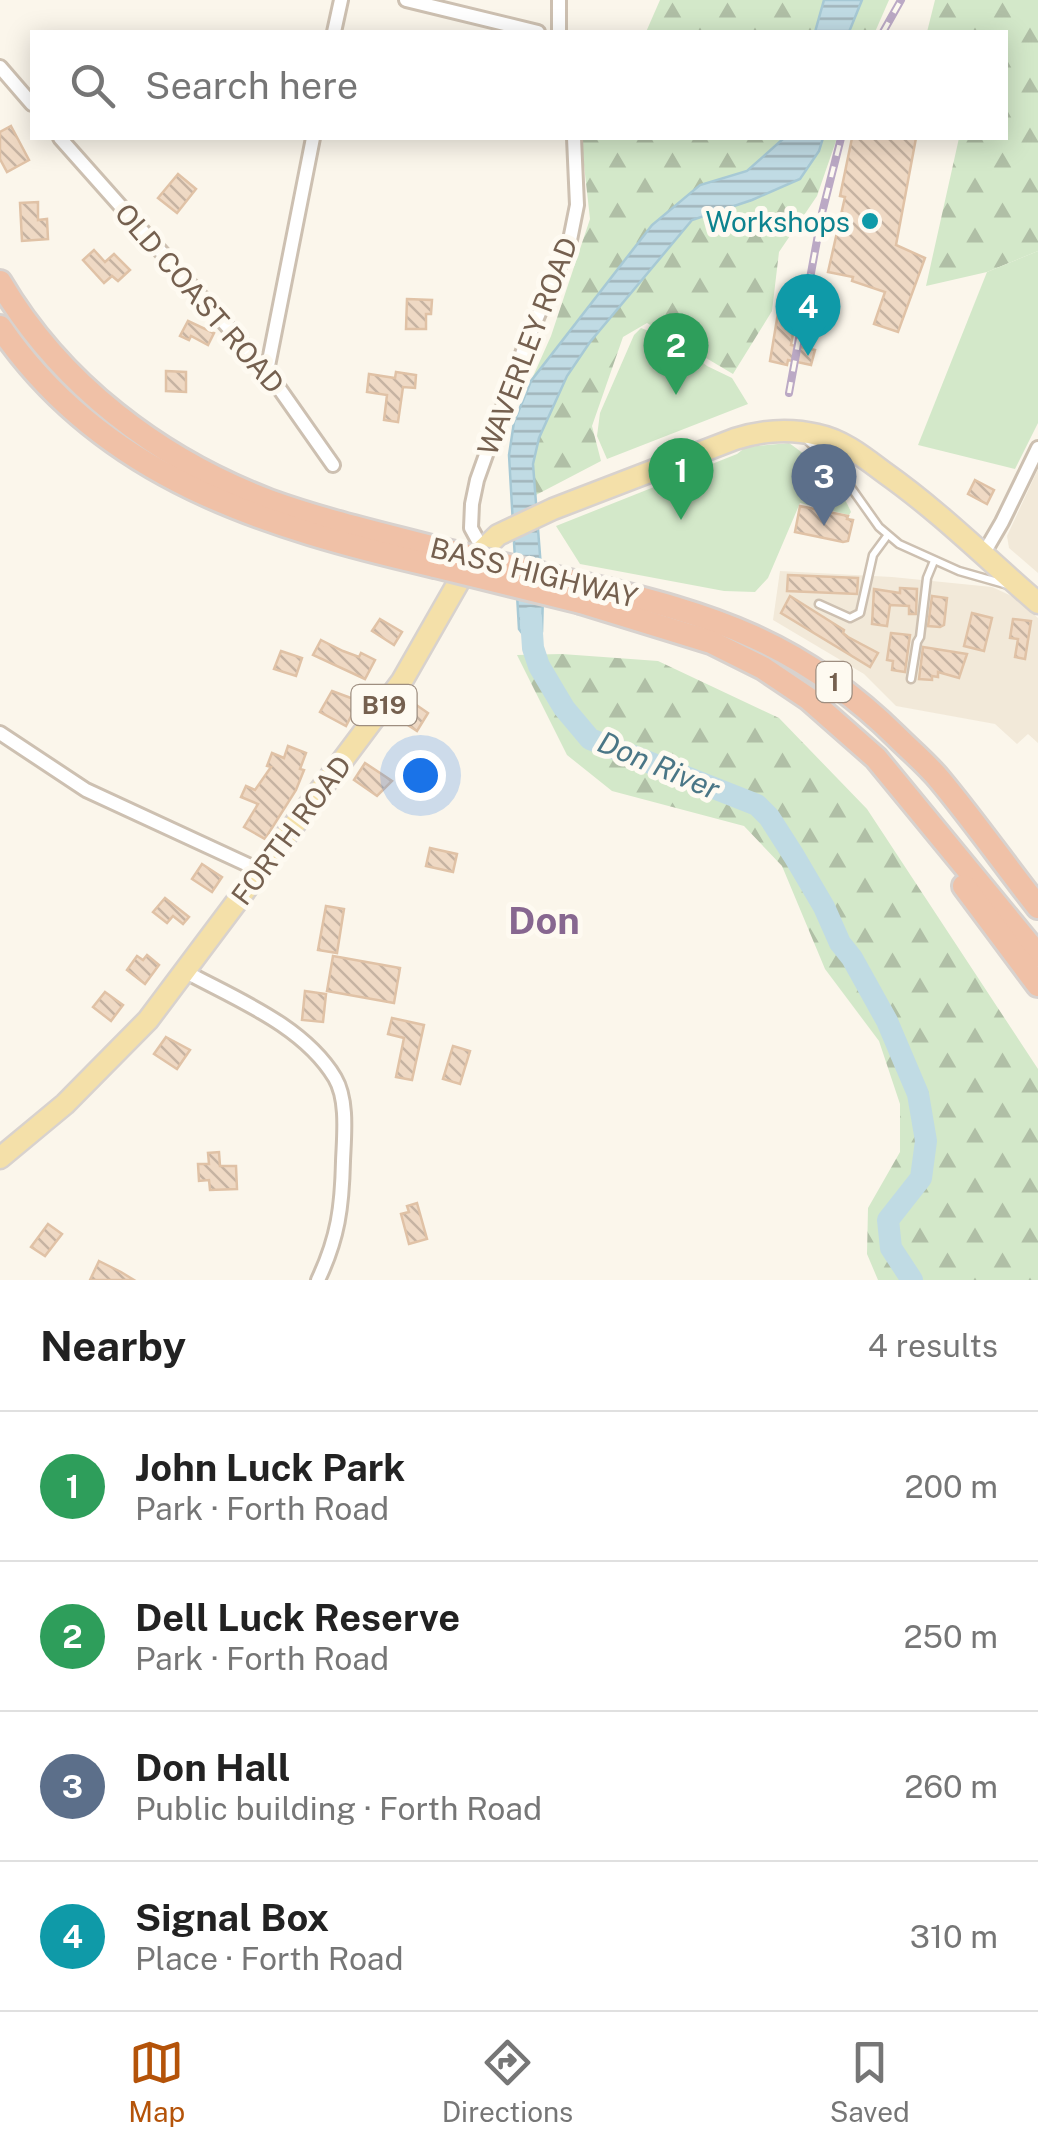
<!DOCTYPE html>
<meta charset="utf-8">
<style>
:root{--surface:#fff;--page:#f2f2f2;--text:#222;--muted:#767676;--line:#e0e0e0;--accent:#b45309}
body{margin:0;font-family:"Public Sans",sans-serif;background:var(--page);color:var(--text)}
.you{position:absolute;left:420px;top:775px;width:35px;height:35px;margin:-25px;border:8px solid #fff;border-radius:50%;background:#1a73e8;box-shadow:0 0 0 15px #1a73e833}
.badge{display:grid;place-items:center;width:65px;height:65px;border-radius:50%;background:var(--accent);color:#fff;font-size:32px;font-weight:700}
.pin{position:absolute;translate:-50% -82px;filter:drop-shadow(0 2px 5px #0008)}
.pin::after{content:'';position:absolute;top:52px;width:35px;height:30px;background:inherit;clip-path:polygon(0 0,100% 0,50% 100%)}
.list{margin:0;padding:0;list-style:none}
h2{display:flex;justify-content:space-between;align-items:center;height:130px;margin:0;padding:0 40px;font-size:42px}
h2 small{font-size:32px;font-weight:400;color:var(--muted)}
.list li{display:grid;grid-template-columns:65px 1fr auto;gap:30px;align-items:center;box-sizing:border-box;height:150px;padding:0 40px;border-top:2px solid var(--line)}
.list b{display:block;font-size:38px;white-space:nowrap}
.list p{margin:0;font-size:32px;white-space:nowrap;color:var(--muted)}
.list em{font-size:32px;font-style:normal;color:var(--muted)}
.icon{flex:none;width:55px;height:55px;fill:none;stroke:currentColor;stroke-width:2;stroke-linecap:round;stroke-linejoin:round}
.map{position:relative;flex:none;width:1038px;height:1280px;overflow:hidden}
.search{position:absolute;background:var(--surface);box-shadow:0 5px 25px #0003;left:30px;right:30px;top:30px;height:110px;display:flex;align-items:center;gap:25px;box-sizing:border-box;padding:0 35px;border-radius:0px;color:var(--muted);font-size:38px}
.sheet{height:730px;background:var(--surface)}
nav{display:flex;justify-content:space-around;align-items:center;box-sizing:border-box;height:140px;border-top:2px solid var(--line);background:var(--surface);font-size:28px;color:var(--muted)}
nav a{display:grid;justify-items:center;gap:5px}
nav .on{color:var(--accent)}
.map>svg:first-child{display:block}
</style>
<div class="map">
<svg width="1038" height="1280" viewBox="0 0 1038 1280">
<defs>
<pattern id="forest-firs" width="22" height="20" patternUnits="userSpaceOnUse" patternTransform="scale(2.5)"><rect width="22" height="20" fill="#d3e8c9"/><path d="M5 1l3.5 6h-7zM16 11l3.5 6h-7z" fill="#b0bfa6"/></pattern>
<pattern id="water-rules" width="6" height="5" patternUnits="userSpaceOnUse" patternTransform="scale(2.5)"><rect width="6" height="5" fill="#c0dbe4"/><path d="M0 2.5h6" fill="none" stroke="#a1b5bb"/></pattern>
<pattern id="building-back-hatch" width="6" height="6" patternUnits="userSpaceOnUse" patternTransform="scale(2.5)"><rect width="6" height="6" fill="#efd9c4"/><path d="M-1 5l2 2M0 0l6 6M5-1l2 2" fill="none" stroke="#c6b3a2"/></pattern>
</defs>
<rect width="100%" height="100%" fill="#fbf6eb"/>
<!-- residential -->
<g fill="#f2e9d9">
<path d="M1038,469V573L1009,548L1007,536Z"/>
<path d="M780,571L892,577L992,587L1016,598L1038,618V743L1028,734L1017,744L995,724L896,706L864,674L773,620Z"/>
</g>
<!-- forest -->
<g fill="url(#forest-firs)">
<path d="M660,0H824L815,32H646Z"/>
<path d="M862,0H889L875,32H849Z"/>
<path d="M935,0H1038V251L987,272L926,286L959,138H1006V32H927Z"/>
<path d="M581,138H784L747,171L700,185L531,381L551,336L590,219Z"/>
<path d="M823,138H837L817,196L779,252L772,311L733,374L647,323L623,337L592,426L601,461L534,496L533,464L539,438L567,376L590,342L692,220L752,200L819,151Z"/>
<path d="M562,654L658,661L779,718L867,809L1038,1069V1280H878L867,1254L868,1208L900,1152V1104L879,1041L825,969L782,866L744,826L612,791L567,755L517,655Z"/>
</g>
<!-- park -->
<g fill="#d3e8c9">
<path d="M1038,251V423L1015,469L918,445L987,272Z"/>
<path d="M641,328L677,342L707,366L732,378L748,404L607,459L597,436L600,413L634,335Z"/>
<path d="M789,443C816,462 838,481 851,512L849,515L800,503L768,578L755,592L724,591L580,564L556,526L737,454L746,447Z"/>
</g>
<!-- water -->
<g fill="url(#water-rules)" stroke="#a7c9d5" stroke-width="2.5">
<path d="M824,0H862L849,32H815Z"/>
<path d="M784,138H823L819,151L800,179L752,200L692,220L590,342L567,376L539,438L533,464L543,594L542,632L533,648L519,629L509,455L514,422L531,381L652,225L700,185L747,171Z"/>
</g>
<g fill="none" stroke-linecap="round" stroke-linejoin="round">
<!-- river -->
<path stroke="#c0dbe4" stroke-width="22" d="M531,618L533,648L539,666L564,708L590,739L757,805L769,817L794,856L824,907L840,943L852,958L887,1021L918,1094L926,1141L921,1178L888,1220L891,1248L912,1280"/>
</g>
<!-- building -->
<g fill="url(#building-back-hatch)" stroke="#e0c2a6" stroke-width="2.5">
<path d="M11,126L29,160L7,172L0,159V132Z"/>
<path d="M852,138H916L896,245L925,258L898,332L874,324L885,292L852,281L853,277L828,272L845,197L840,196Z"/>
<path d="M178,174L196,189L177,213L158,198Z"/>
<path d="M38,202V220L47,219L48,239L22,241L20,203Z"/>
<path d="M94,250L105,262L114,254L130,270L118,281L112,276L104,283L83,260Z"/>
<path d="M407,299L432,300L431,314H426V329H406Z"/>
<path d="M779,307L797,310L791,345L815,350L811,365L788,360L787,365L770,361Z"/>
<path d="M188,321L214,333L208,345L191,336L189,340L180,336Z"/>
<path d="M166,371L186,372V392L166,391Z"/>
<path d="M396,372L416,375L415,388L403,387L398,422L384,420L387,395L367,392L369,374L395,378Z"/>
<path d="M975,480L994,490L987,504L968,494Z"/>
<path d="M800,506L848,516L847,519L853,520L848,541L843,542L795,532Z"/>
<path d="M788,575L858,578L857,594L787,591Z"/>
<path d="M900,588L917,589L916,614H909V606L890,605L887,626L872,624L874,589L900,593Z"/>
<path d="M790,596L844,630L843,633L848,637L878,653L870,667L781,613Z"/>
<path d="M932,596L947,598L944,625L940,627L928,626Z"/>
<path d="M972,613L992,618L984,651L964,646Z"/>
<path d="M380,619L402,632L394,645L372,631Z"/>
<path d="M1013,619L1031,621L1025,659L1015,657L1018,639L1010,638Z"/>
<path d="M891,633L910,635L905,672L892,670L893,661L887,660Z"/>
<path d="M321,640L343,651L359,657L361,653L375,660L365,679L313,655Z"/>
<path d="M923,647L967,654L959,678L938,672V677L932,676V680L919,679Z"/>
<path d="M281,651L302,658L296,676L274,669Z"/>
<path d="M332,691L359,701L346,726L320,712Z"/>
<path d="M412,702L428,713L417,731L400,720Z"/>
<path d="M288,746L306,753L300,769L304,770L296,790L265,839L244,827L258,804L241,797L246,786L255,790L271,767L267,766L272,753L284,758Z"/>
<path d="M365,763L392,781L377,796L354,780Z"/>
<path d="M430,848L457,854L453,872L426,866Z"/>
<path d="M202,864L222,877L212,892L192,879Z"/>
<path d="M165,898L189,917L183,924L173,916L167,923L153,912Z"/>
<path d="M326,906L344,909L337,953L318,950Z"/>
<path d="M147,955L159,965L145,984L127,970L137,956L143,960Z"/>
<path d="M333,956L400,968L394,1003L327,991Z"/>
<path d="M305,991L326,994L323,1022L302,1020Z"/>
<path d="M105,992L123,1005L111,1021L93,1007Z"/>
<path d="M392,1018L424,1025L412,1080L396,1077L404,1038L388,1034Z"/>
<path d="M166,1037L190,1050L177,1069L154,1054Z"/>
<path d="M453,1046L470,1051L460,1084L443,1079Z"/>
<path d="M219,1152L220,1166H236L237,1189L210,1190L209,1180L199,1181L198,1164H209L208,1153Z"/>
<path d="M417,1203L427,1239L409,1244L401,1214L409,1212L407,1206Z"/>
<path d="M48,1224L62,1234L45,1256L31,1247Z"/>
<path d="M99,1261L121,1272L134,1280H90Z"/>
</g>
<g fill="none" stroke-linecap="round" stroke-linejoin="round">
<defs>
<g id="service">
<path d="M806,439L840,472L879,527L899,544L959,571L1008,585"/>
<path d="M819,604L850,618L860,613L873,555L887,536"/>
<path d="M911,679L917,642L920,637L927,578L934,561"/>
</g>
<g id="minor">
<path d="M406,0L538,32"/>
<path d="M334,32L341,0"/>
<path d="M559,32V0"/>
<path d="M0,67L32,104"/>
<path d="M60,138L267,371L333,465"/>
<path d="M267,371L313,138"/>
<path d="M483,550L471,528L472,504L477,480L523,351L570,240L577,205L574,138"/>
<path d="M984,553L1002,522L1038,448"/>
<path d="M0,733L86,790L261,871"/>
<path d="M186,972C236,999 304,1026 335,1078C348,1100 344,1136 343,1161C342,1207 338,1238 318,1280"/>
</g>
<path id="primary" d="M0,1158L65,1104L148,1020L402,681L470,562L498,535L553,509L735,439C763,430 789,428 818,435C843,440 865,458 885,473C940,512 987,559 1038,603"/>
<g id="motorway">
<path d="M0,282C60,384 159,459 269,501C324,521 382,534 439,549"/>
<path d="M0,327C103,478 266,527 435,566"/>
<path d="M586,585C712,614 802,643 897,737C911,751 927,764 940,780C974,821 1005,865 1038,907"/>
<path d="M581,602L711,642L763,668L809,699L876,758L1038,955"/>
<path d="M964,886L1038,985"/>
</g>
</defs>
<!-- service casing -->
<use href="#service" stroke="#cdc0b1" stroke-width="11"/>
<!-- minor casing -->
<use href="#minor" stroke="#cdc0b1" stroke-width="18"/>
<!-- primary casing -->
<use href="#primary" stroke="#d8d2ce" stroke-width="25"/>
<!-- motorway casing -->
<use href="#motorway" stroke="#d8d2ce" stroke-width="28"/>
<!-- service -->
<use href="#service" stroke="#fff" stroke-width="6"/>
<!-- minor -->
<use href="#minor" stroke="#fff" stroke-width="12"/>
<!-- primary -->
<use href="#primary" stroke="#f4e0a9" stroke-width="20"/>
<!-- motorway -->
<use href="#motorway" stroke="#f0c1a7" stroke-width="22"/>
<defs>
<g id="rail">
<path d="M883,32L901,0"/>
<path d="M789,393L822,213L841,138"/>
</g>
</defs>
<!-- rail casing -->
<use href="#rail" stroke="#bba9c5" stroke-width="8"/>
<!-- rail -->
<use href="#rail" stroke="#fefaf1" stroke-width="4" stroke-dasharray="11" stroke-linecap="butt"/>
<defs>
<g id="motorway-bridge">
<path d="M439,549L586,585"/>
<path d="M435,566L581,602"/>
</g>
</defs>
<!-- motorway-bridge casing -->
<use href="#motorway-bridge" stroke="#d8d2ce" stroke-width="28" stroke-linecap="butt"/>
<!-- motorway-bridge -->
<use href="#motorway-bridge" stroke="#f0c1a7" stroke-width="22"/>
</g>
<!-- markers -->
<circle fill="#0f9aa8" stroke="#fefaf1" stroke-width="4" cx="870" cy="221" r="10"/>
<g text-anchor="middle" dominant-baseline="central" stroke-width="10" stroke-linejoin="round" paint-order="stroke">
<!-- shield labels -->
<g fill="#fefaf1" stroke="#9e8e80" stroke-width="2.5">
<rect x="816.5" y="662" width="35" height="40" rx="8"/>
<rect x="351.5" y="685" width="65" height="40" rx="8"/>
</g>
<g font-size="25" font-weight="bold" fill="#75604f">
<text x="834" y="682">1</text>
<text x="384" y="705">B19</text>
</g>
<!-- culture labels -->
<g font-size="28" fill="#0d838f" stroke="#fefaf1" text-anchor="end">
<text x="850" y="221">Workshops</text>
</g>
<!-- street labels -->
<g font-size="28" fill="#75604f" stroke="#fefaf1">
<text transform="translate(200 298) rotate(49)">OLD COAST ROAD</text>
<text transform="translate(527 346) rotate(-69)">WAVERLEY ROAD</text>
<text transform="translate(534 572) rotate(14)">BASS HIGHWAY</text>
<text transform="translate(291 830) rotate(-53)">FORTH ROAD</text>
</g>
<!-- water labels -->
<g font-size="30" font-style="italic" fill="#4a7686" stroke="#fefaf1">
<text transform="translate(659 765) rotate(23)">Don River</text>
</g>
<!-- district labels -->
<g font-size="38" font-weight="bold" fill="#876790" stroke="#fefaf1">
<text x="544" y="920">Don</text>
</g>
</g>
</svg>
<div class="you"></div>
<div class="pin badge" style="left:681px;top:520px;background:#2e9e5b">1</div>
<div class="pin badge" style="left:676px;top:395px;background:#2e9e5b">2</div>
<div class="pin badge" style="left:824px;top:526px;background:#5c6f8a">3</div>
<div class="pin badge" style="left:808px;top:356px;background:#0f9aa8">4</div>
<div class="search"><svg class="icon" aria-label="search" viewBox="0 0 24 24"><circle cx="10" cy="10" r="6"/><path d="M15 15l6 6"/></svg>Search here</div>
</div>
<section class="sheet">
<h2>Nearby<small>4 results</small></h2>
<ul class="list">
<li><span class="badge" style="background:#2e9e5b">1</span><div><b>John Luck Park</b><p>Park · Forth Road</p></div><em>200 m</em></li>
<li><span class="badge" style="background:#2e9e5b">2</span><div><b>Dell Luck Reserve</b><p>Park · Forth Road</p></div><em>250 m</em></li>
<li><span class="badge" style="background:#5c6f8a">3</span><div><b>Don Hall</b><p>Public building · Forth Road</p></div><em>260 m</em></li>
<li><span class="badge" style="background:#0f9aa8">4</span><div><b>Signal Box</b><p>Place · Forth Road</p></div><em>310 m</em></li>
</ul>
</section>
<nav>
<a class="on"><svg class="icon" aria-label="map" viewBox="0 0 24 24"><path d="M3 6l6-2 6 2 6-2v14l-6 2-6-2-6 2zM9 4v14M15 6v14"/></svg>Map</a>
<a><svg class="icon" aria-label="directions" viewBox="0 0 24 24"><path d="M12 3l9 9-9 9-9-9zM9 14v-3h6M13 9l2 2-2 2"/></svg>Directions</a>
<a><svg class="icon" aria-label="saved" viewBox="0 0 24 24"><path d="M7 4h10v16l-5-4-5 4z"/></svg>Saved</a>
</nav>
